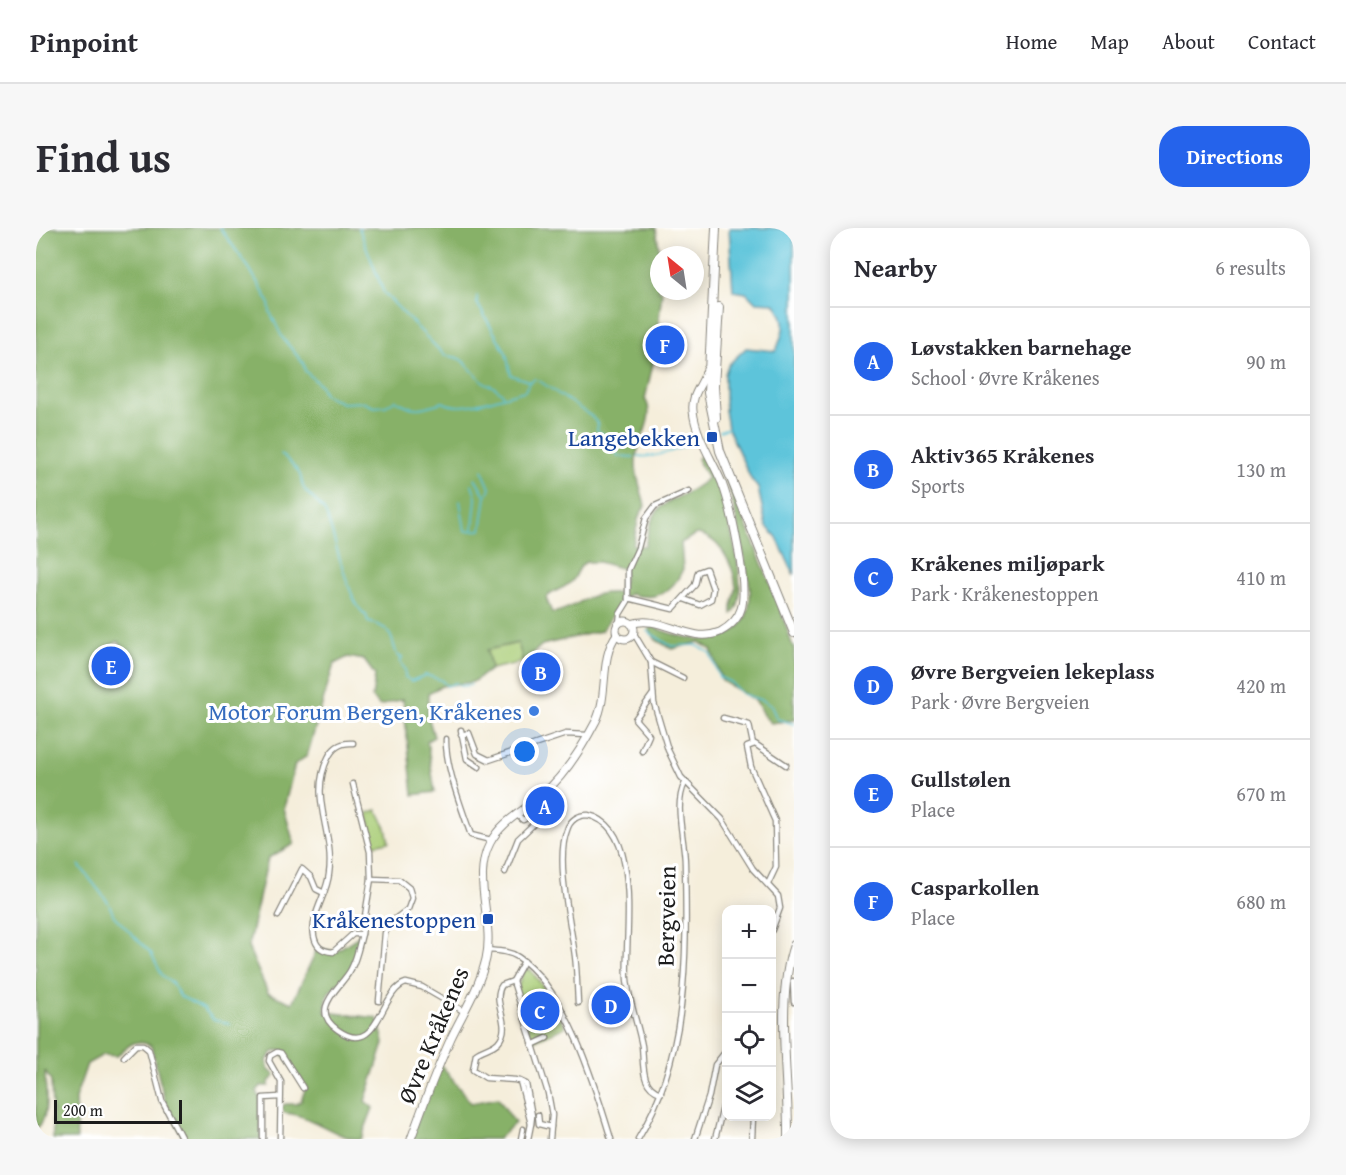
<!DOCTYPE html>
<meta charset="utf-8">
<style>
:root{--surface:#fff;--page:#f7f7f7;--text:#2b2b33;--muted:#7c7c81;--line:#e1e1e2;--accent:#2563eb}
body{margin:0;font-family:"Gentium Book Plus",serif;background:var(--page);color:var(--text)}
.controls{position:absolute;right:18px;bottom:18px;display:grid;overflow:hidden;border-radius:12px;box-shadow:0 3px 15px #0003}
.controls button{width:54px;height:54px;display:grid;place-items:center;padding:0;border:0;border-bottom:2px solid var(--line);background:var(--surface);color:var(--text);font:30px sans-serif}
.compass{position:absolute;left:614px;top:18px;width:54px;height:54px;border-radius:50%;background:var(--surface);box-shadow:0 3px 15px #0003;rotate:330deg}
.scale{position:absolute;left:18px;bottom:15px;width:128px;box-sizing:border-box;padding-left:6px;border:3px solid #1c1c1c;border-top:0;font-size:16px;line-height:21px;white-space:nowrap;color:#1c1c1c;-webkit-text-stroke:4px #fff;paint-order:stroke}
.you{position:absolute;left:489px;top:524px;width:21px;height:21px;margin:-15px;border:4px solid #fff;border-radius:50%;background:#1a73e8;box-shadow:0 0 0 9px #1a73e833}
.badge{display:grid;place-items:center;width:39px;height:39px;border-radius:50%;background:var(--accent);color:#fff;font-size:20px;font-weight:700}
.pin{position:absolute;translate:-50% -50%;border:3px solid #fff;box-shadow:0 2px 6px #0006}
.list{margin:0;padding:0;list-style:none}
h2{display:flex;justify-content:space-between;align-items:center;height:78px;margin:0;padding:0 24px;font-size:26px}
h2 small{font-size:20px;font-weight:400;color:var(--muted)}
.list li{display:grid;grid-template-columns:39px 1fr auto;gap:18px;align-items:center;box-sizing:border-box;height:108px;padding:0 24px;border-top:2px solid var(--line)}
.list b{display:block;font-size:22px;white-space:nowrap}
.list p{margin:0;font-size:20px;white-space:nowrap;color:var(--muted)}
.list em{font-size:20px;font-style:normal;color:var(--muted)}
.icon{flex:none;width:33px;height:33px;fill:none;stroke:currentColor;stroke-width:2;stroke-linecap:round;stroke-linejoin:round}
.map{position:relative;flex:none;width:758px;height:911px;overflow:hidden;border-radius:24px}
header{display:flex;align-items:center;gap:36px;box-sizing:border-box;height:84px;padding:0 30px;background:var(--surface);border-bottom:2px solid var(--line)}
header strong{font-size:28px}
nav{display:flex;gap:33px;margin-inline-start:auto;font-size:21px}
.intro{display:flex;align-items:center;justify-content:space-between;box-sizing:border-box;height:144px;padding:0 36px}
h1{margin:0;font-size:42px}
.button{padding:15px 27px;border-radius:24px;background:var(--accent);color:#fff;font-size:21px;font-weight:700}
main{display:flex;gap:36px;padding:0 36px}
aside{flex:1;background:var(--surface);border-radius:24px;box-shadow:0 3px 15px #0003}
.map>svg:first-child{display:block}
</style>
<header>
<strong>Pinpoint</strong>
<nav><a>Home</a><a>Map</a><a>About</a><a>Contact</a></nav>
</header>
<div class="intro"><h1>Find us</h1><a class="button">Directions</a></div>
<main>
<div class="map">
<svg width="758" height="911" viewBox="0 0 758 911">
<rect width="100%" height="100%" fill="#fff"/>
<filter id="ink" filterUnits="userSpaceOnUse"><feTurbulence type="fractalNoise" baseFrequency=".0167" numOctaves="2"/><feDisplacementMap in="SourceGraphic" scale="12" xChannelSelector="R" yChannelSelector="G"/><feConvolveMatrix kernelMatrix="1 2 1 2 8 2 1 2 1" color-interpolation-filters="sRGB"/></filter>
<filter id="wash" filterUnits="userSpaceOnUse"><feTurbulence type="fractalNoise" baseFrequency=".008" numOctaves="4" result="noise"/><feDisplacementMap in="SourceGraphic" scale="24" xChannelSelector="R" yChannelSelector="G"/><feGaussianBlur stdDeviation="1.35" result="paint"/><feColorMatrix in="noise" values="0 0 0 0 0 0 0 0 0 0 0 0 0 0 0 0 0 1.4 0 .05"/><feComposite in="paint" operator="in"/></filter>
<g filter="url(#wash)">
<rect width="100%" height="100%" fill="#f5eedb"/>
<!-- green -->
<g fill="#aace78" stroke="#63754a" stroke-width="1.5">
<path d="M483,415L487,434L455,441L451,422Z"/>
<path d="M341,582L350,600L353,614L338,617L332,585Z"/>
<path d="M494,741L513,767L529,799L497,813L480,765L487,743Z"/>
</g>
<!-- forest -->
<g fill="#87b168" stroke="#526642" stroke-width="1.5" fill-rule="evenodd">
<path d="M0,0H620L624,27L623,63H626L619,127L609,171C620,187 604,210 601,226C597,244 606,262 609,278L603,288L597,317L609,318C618,263 637,281 672,250L661,231L666,227L671,229C682,254 720,368 696,386C694,376 700,369 700,359C698,337 683,308 660,306L645,315L647,341C636,366 619,373 594,366L590,368L565,403L506,417L487,434L482,415L451,422L455,441L437,454L406,458L392,465V488L398,509L391,513L399,564L377,567L367,471L344,478L336,470L339,447L328,432L312,429L298,436L271,528L259,536L248,580L258,616L232,630L212,719L232,765L256,775L281,721L300,723L326,706L314,744L292,765L289,784L341,790C343,799 347,806 348,816L329,873L337,880L325,911C299,911 275,886 248,885L246,879L249,876H260L265,873L270,859L244,822L237,824L231,832L232,841L239,847L233,854V858H225L221,863L224,871L225,911H148L129,874L115,818C99,809 92,818 81,828L67,827L51,836L39,871L41,911H17L15,854L9,843C9,859 15,891 0,901ZM550,334H563L588,341V354L584,355L583,365C551,362 545,379 516,385L510,370C517,362 528,361 535,354C542,348 541,339 550,334ZM82,413L86,417L78,426L83,439H97L100,445L95,450L75,451L67,436L70,421Z"/>
<path d="M684,233L743,377L758,422V492L735,495L727,487L720,473L686,453L675,421L663,414L636,421L620,412L613,401L615,398C657,417 718,424 714,359L695,265Z"/>
<path d="M404,836L435,875L462,870L479,895L462,911H374Z"/>
</g>
<!-- water -->
<path fill="#5dc4da" stroke="#3c707b" stroke-width="1.5" d="M693,0H758V347L740,308L730,298L722,260L715,251L692,200L689,182V146L692,137L710,120L740,123C748,103 752,93 738,75L719,74L710,65L697,63Z"/>
<g fill="none" stroke-linecap="round" stroke-linejoin="round">
<!-- stream -->
<g stroke="#5dc4da" stroke-width="1.5">
<path d="M184,0L213,40L233,74L234,84L246,109L267,135L269,143L284,157L288,166L306,175L326,174L338,179L350,178L359,172C381,184 382,181 407,174C426,186 467,167 489,163L493,154L499,151"/>
<path d="M323,0L348,65L409,128C429,128 430,138 444,151C451,158 460,157 467,167"/>
<path d="M441,68V75L470,125L475,147L492,153"/>
<path d="M502,152L555,188L562,196L561,202L571,209L573,217L577,219L582,228L598,229"/>
<path d="M684,203L692,200"/>
<path d="M667,210L676,206"/>
<path d="M245,226C251,231 260,239 263,245C267,251 264,256 269,262C275,270 286,277 290,286C299,308 313,378 330,387L332,394C357,400 354,407 361,427L366,430L364,433L369,442V449L375,453L390,447L405,452L411,458L420,455L424,458L435,457"/>
<path d="M602,228C620,231 645,220 663,212"/>
<path d="M439,250L449,267"/>
<path d="M436,256L440,270L437,301"/>
<path d="M424,273L429,303L445,302L450,268L454,260L446,242"/>
<path d="M611,403L635,418L660,417L674,425L683,449L694,454L706,466L728,473L735,478L741,491L758,496"/>
<path d="M43,637L72,674L78,688L115,725L126,747L136,755L144,768L168,781L177,791L194,796"/>
</g>
</g>
</g>
<g filter="url(#ink)">
<g fill="none" stroke-linecap="round" stroke-linejoin="round">
<defs>
<g id="minor">
<path d="M592,370L637,381L659,357L662,344L670,341L677,361L675,371L664,377L648,371"/>
<path d="M583,396L584,386L592,373V342L602,320L610,290L619,278L653,263"/>
<path d="M597,404L615,434L618,475L632,522L645,549L686,591L717,641L742,668L744,680L736,702"/>
<path d="M615,434L647,450"/>
<path d="M687,490L713,497L717,516"/>
<path d="M425,502L431,531L443,539"/>
<path d="M425,507L433,505L441,526L453,532L530,506L551,507"/>
<path d="M410,511C409,537 426,582 435,607L455,612"/>
<path d="M317,515C305,514 297,519 292,530C272,570 299,605 293,646C291,667 274,687 278,708C280,719 286,723 297,724L317,706H326C323,717 321,730 315,741C306,759 271,781 302,802C343,831 344,762 370,755L386,759L429,784"/>
<path d="M606,523L613,507L599,491L617,466"/>
<path d="M317,556L334,624L335,651L326,706"/>
<path d="M469,644L482,611L503,591L499,585L487,592L480,586"/>
<path d="M335,651L363,652L373,660L376,670L372,681L355,694L349,705L343,773"/>
<path d="M732,656L740,639L739,593L715,539L711,519L719,516L750,537"/>
<path d="M242,688L266,641L275,649L280,661L288,665"/>
<path d="M451,722C462,723 473,723 482,729C530,760 559,858 575,911"/>
<path d="M488,733L477,753L512,865L516,887L514,911"/>
<path d="M477,753L466,757C454,774 478,797 462,814C456,820 447,821 440,826L437,842L450,850L479,852C484,853 486,854 490,856L496,888L495,896L484,853"/>
<path d="M757,753L758,774"/>
<path d="M542,775C541,759 541,743 539,728C535,696 519,632 531,602C534,592 542,587 552,587C608,599 588,711 591,751C593,774 602,796 606,818C608,836 604,859 625,865"/>
<path d="M496,817L511,810"/>
<path d="M88,829L100,817H107L113,822L126,873L146,911"/>
<path d="M502,887L503,896L515,899"/>
<path d="M227,911V870L244,869"/>
<path d="M244,911L245,854L233,833L234,828L241,824L245,825L267,860"/>
<path d="M485,911L487,901"/>
<path d="M492,911L495,896"/>
<path d="M602,911C652,829 651,729 649,636C649,611 637,578 649,555"/>
<path d="M659,911L673,868L679,837L690,823"/>
<path d="M679,911L690,867"/>
<path d="M716,911L717,888"/>
</g>
<g id="secondary">
<circle cx="589" cy="402" r="9"/>
<path d="M595,396C624,385 653,417 684,404C693,399 702,391 705,381C713,358 695,279 686,255C676,231 660,209 657,183C655,165 667,157 671,141"/>
<path d="M375,911C387,877 400,843 415,810C428,783 443,760 450,731C459,693 435,651 454,615C466,592 489,583 507,566C528,548 547,518 560,493C573,466 563,430 581,406"/>
</g>
<g id="primary">
<path d="M680,0L672,165L684,223L758,405"/>
<path d="M680,190L678,158L683,79"/>
<path d="M752,911C753,852 739,773 758,717"/>
</g>
</defs>
<!-- minor casing -->
<use href="#minor" stroke="#88857c" stroke-width="7"/>
<!-- secondary casing -->
<use href="#secondary" stroke="#88857c" stroke-width="9"/>
<!-- primary casing -->
<use href="#primary" stroke="#88857c" stroke-width="10"/>
<!-- minor -->
<use href="#minor" stroke="#fff" stroke-width="4.5"/>
<!-- secondary -->
<use href="#secondary" stroke="#fff" stroke-width="7"/>
<!-- primary -->
<use href="#primary" stroke="#fff" stroke-width="8"/>
</g>
</g>
<!-- markers -->
<g fill="#1a4fb4" stroke="#fff" stroke-width="2">
<rect x="670" y="203" width="12" height="12" rx="3"/>
<rect x="446" y="685" width="12" height="12" rx="3"/>
</g>
<circle fill="#3f7fe0" stroke="#fff" stroke-width="2" cx="498" cy="483" r="6"/>
<g text-anchor="middle" dominant-baseline="central" stroke-width="6" stroke-linejoin="round" paint-order="stroke">
<!-- transit labels -->
<g font-size="24" fill="#164399" stroke="#fff" text-anchor="end">
<text x="664" y="209">Langebekken</text>
<text x="440" y="691">Kråkenestoppen</text>
</g>
<!-- shop labels -->
<g font-size="24" fill="#366cbe" stroke="#fff" text-anchor="end">
<text x="486" y="483">Motor Forum Bergen, Kråkenes</text>
</g>
<!-- street labels -->
<g font-size="24" fill="#1c1c1c" stroke="#fff">
<text transform="translate(630 688) rotate(-89)">Bergveien</text>
<text transform="translate(397 807) rotate(-67)">Øvre Kråkenes</text>
</g>
</g>
</svg>
<div class="controls">
<button>+</button>
<button>−</button>
<button><svg class="icon" aria-label="locate" viewBox="0 0 24 24"><circle cx="12" cy="12" r="6"/><path d="M12 2v4M12 18v4M2 12h4M18 12h4"/></svg></button>
<button><svg class="icon" aria-label="layers" viewBox="0 0 24 24"><path d="M12 4l9 5-9 5-9-5zM3 14l9 5 9-5"/></svg></button>
</div>
<svg class="compass" viewBox="-18 -18 36 36"><path d="M0-13l5 13h-10z" fill="#e53935"/><path d="M0 13l5-13h-10z" fill="#7c7c81"/></svg>
<div class="scale">200 m</div>
<div class="you"></div>
<div class="pin badge" style="left:509px;top:578px">A</div>
<div class="pin badge" style="left:505px;top:444px">B</div>
<div class="pin badge" style="left:504px;top:783px">C</div>
<div class="pin badge" style="left:575px;top:777px">D</div>
<div class="pin badge" style="left:75px;top:438px">E</div>
<div class="pin badge" style="left:629px;top:117px">F</div>
</div>
<aside>
<h2>Nearby<small>6 results</small></h2>
<ul class="list">
<li><span class="badge">A</span><div><b>Løvstakken barnehage</b><p>School · Øvre Kråkenes</p></div><em>90 m</em></li>
<li><span class="badge">B</span><div><b>Aktiv365 Kråkenes</b><p>Sports</p></div><em>130 m</em></li>
<li><span class="badge">C</span><div><b>Kråkenes miljøpark</b><p>Park · Kråkenestoppen</p></div><em>410 m</em></li>
<li><span class="badge">D</span><div><b>Øvre Bergveien lekeplass</b><p>Park · Øvre Bergveien</p></div><em>420 m</em></li>
<li><span class="badge">E</span><div><b>Gullstølen</b><p>Place</p></div><em>670 m</em></li>
<li><span class="badge">F</span><div><b>Casparkollen</b><p>Place</p></div><em>680 m</em></li>
</ul>
</aside>
</main>
